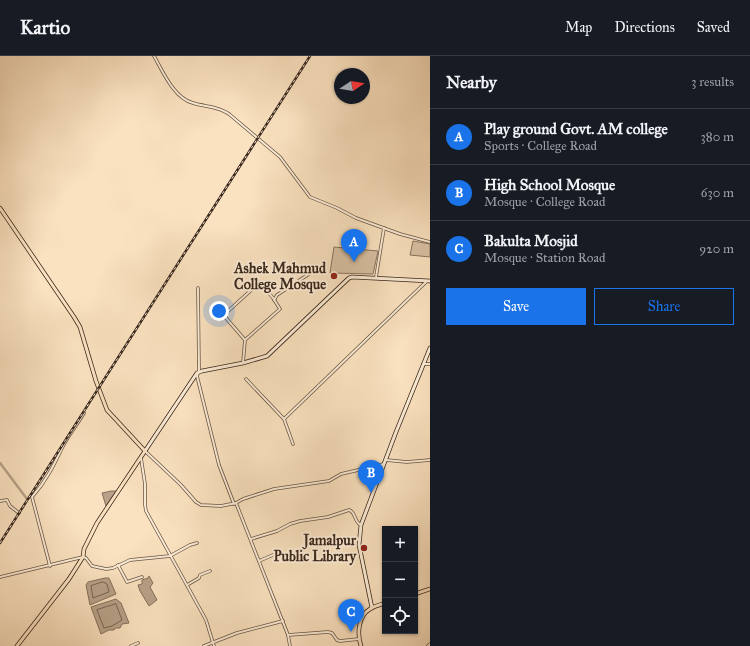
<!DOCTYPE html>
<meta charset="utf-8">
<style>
:root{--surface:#171b24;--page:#20242c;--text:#f1f3f6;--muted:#9ea1a6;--line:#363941;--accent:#1a73e8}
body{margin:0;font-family:"IM FELL Great Primer",serif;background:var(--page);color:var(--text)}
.controls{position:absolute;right:12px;bottom:12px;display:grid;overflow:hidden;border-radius:0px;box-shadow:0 1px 3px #0004}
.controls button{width:36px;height:36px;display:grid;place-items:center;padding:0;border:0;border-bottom:1px solid var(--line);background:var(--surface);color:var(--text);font:20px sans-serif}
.compass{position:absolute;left:334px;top:12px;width:36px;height:36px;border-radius:50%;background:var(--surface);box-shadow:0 1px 3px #0004;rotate:78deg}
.you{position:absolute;left:219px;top:255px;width:14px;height:14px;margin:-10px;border:3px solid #fff;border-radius:50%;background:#1a73e8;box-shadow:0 0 0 6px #1a73e833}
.badge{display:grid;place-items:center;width:26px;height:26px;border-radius:50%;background:var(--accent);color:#fff;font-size:13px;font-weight:700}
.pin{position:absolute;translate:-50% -33px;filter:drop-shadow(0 1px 2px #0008)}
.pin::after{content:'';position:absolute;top:21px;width:14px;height:12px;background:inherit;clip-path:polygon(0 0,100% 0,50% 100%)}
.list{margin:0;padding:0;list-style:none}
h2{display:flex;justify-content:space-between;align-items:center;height:52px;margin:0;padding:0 16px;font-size:17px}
h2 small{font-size:13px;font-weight:400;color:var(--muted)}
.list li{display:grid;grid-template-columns:26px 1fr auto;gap:12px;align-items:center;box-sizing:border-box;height:56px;padding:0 16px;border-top:1px solid var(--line)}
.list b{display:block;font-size:15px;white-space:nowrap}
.list p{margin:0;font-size:13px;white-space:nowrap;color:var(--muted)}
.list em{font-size:13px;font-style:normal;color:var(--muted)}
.actions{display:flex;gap:8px;padding:12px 16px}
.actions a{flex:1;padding:9px 0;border:1px solid var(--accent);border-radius:0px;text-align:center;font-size:14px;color:var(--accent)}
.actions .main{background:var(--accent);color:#fff}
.icon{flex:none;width:22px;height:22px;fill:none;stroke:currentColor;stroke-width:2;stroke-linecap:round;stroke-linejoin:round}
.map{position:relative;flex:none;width:430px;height:590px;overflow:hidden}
header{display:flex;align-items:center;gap:24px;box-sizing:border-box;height:56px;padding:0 20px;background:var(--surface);border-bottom:1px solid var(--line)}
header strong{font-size:19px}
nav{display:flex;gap:22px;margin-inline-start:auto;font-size:14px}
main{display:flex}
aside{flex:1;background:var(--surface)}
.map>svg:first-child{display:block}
</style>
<header>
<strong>Kartio</strong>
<nav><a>Map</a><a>Directions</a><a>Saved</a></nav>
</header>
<main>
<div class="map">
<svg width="430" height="590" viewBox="0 0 430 590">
<rect width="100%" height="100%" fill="#fae1bf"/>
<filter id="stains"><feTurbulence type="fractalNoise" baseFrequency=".005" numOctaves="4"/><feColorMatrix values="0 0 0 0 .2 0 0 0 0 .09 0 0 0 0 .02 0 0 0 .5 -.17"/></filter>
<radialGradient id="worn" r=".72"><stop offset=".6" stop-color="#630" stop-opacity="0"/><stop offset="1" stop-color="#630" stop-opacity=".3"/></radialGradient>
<!-- green -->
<g fill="#d9c1a3" stroke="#887460">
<path d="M413,185L430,188V201L410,199Z"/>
<path d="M334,191L378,195L373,218L330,217Z"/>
</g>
<!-- water -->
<g fill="#b8a188" stroke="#85705d">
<path d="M111,435H116L106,450L102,437Z"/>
<path d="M149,520L153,527L150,531L157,544L149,550L140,535L138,529L142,528V524L148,522Z"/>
<path d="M105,522H109L116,538L90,549L86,529L88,526Z"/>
<path d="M116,543L121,547L129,567L122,568L120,572H116L114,574H109L101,578L91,551Z"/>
</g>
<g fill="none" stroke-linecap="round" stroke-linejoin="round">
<!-- shore -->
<g stroke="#786452" stroke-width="1">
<path d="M103,526L107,528L109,536L93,542L91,530Z"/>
<path d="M116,548L122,564L112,570L104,572L97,554Z"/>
</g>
<!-- canal -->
<path stroke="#b8a188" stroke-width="2.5" d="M0,407L27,443"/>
<defs>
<g id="street">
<path d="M154,0C163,16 174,42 193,47C206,51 218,50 229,58L280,101L310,141L337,152L356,162L400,178L430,186"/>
<path d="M376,221L384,172"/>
<path d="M198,232L199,314L197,320L219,409L234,448"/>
<path d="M274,244L277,239L312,216"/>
<path d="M243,307L245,284L280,253L273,242L260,226L225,258L226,262L245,284"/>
<path d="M423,308H430"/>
<path d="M246,323L284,363L293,388"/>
<path d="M284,363L427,225"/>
<path d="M145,395L181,429L196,446L201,449L221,450L236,447L288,579L328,576L332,577L337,584L340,585L359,583"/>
<path d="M141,402L145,428V449L146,455L206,564L214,590"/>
<path d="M386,404L407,406L430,404"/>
<path d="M0,445L7,444L10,450L19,457"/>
<path d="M236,447L243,443L274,433L329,425L341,418L384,408"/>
<path d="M251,483L277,475L290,468L300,465L328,461L349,454C356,456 354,466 361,469"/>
<path d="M259,505L273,499"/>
<path d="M118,509L127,526L142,521"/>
<path d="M50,510L32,441C46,425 53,411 62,392C68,380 77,369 84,357"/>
<path d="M0,521L83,501L86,502L92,510L106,513L113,512L130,504L170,500L190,489L197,487"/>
<path d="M187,529L199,522L200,519L210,515"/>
<path d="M288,579L290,590"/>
<path d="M131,590L138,587"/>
<path d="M204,590L237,577L283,565"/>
<path d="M428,590L430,588"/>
</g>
<g id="secondary">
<path d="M145,395L197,317L202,315L243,307L267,300L349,222L352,221L430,225"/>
<path d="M372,552L359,489L361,469L396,376L430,292"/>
</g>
<g id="primary">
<path d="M0,152L74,261L80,271L96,325L107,354L145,395L97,467L84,493L83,501L69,523L17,590"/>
<path d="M415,538L430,533"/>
<path d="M361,590C357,578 358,560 370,553C374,550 380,549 385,547"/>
</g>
</defs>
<!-- street casing -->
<use href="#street" stroke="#685545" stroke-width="3.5"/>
<!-- secondary casing -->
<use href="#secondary" stroke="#38261c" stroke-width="4.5"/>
<!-- primary casing -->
<use href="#primary" stroke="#38261c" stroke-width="4.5"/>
<!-- street -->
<use href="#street" stroke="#fcecd5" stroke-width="2"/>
<!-- secondary -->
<use href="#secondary" stroke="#fcecd5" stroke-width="3"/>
<!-- primary -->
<use href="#primary" stroke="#fae1bf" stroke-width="3"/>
<defs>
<path id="rail" d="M0,487L310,0"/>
</defs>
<!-- rail casing -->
<use href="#rail" stroke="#38261c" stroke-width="2.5"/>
<!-- rail -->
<use href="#rail" stroke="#fcecd5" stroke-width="1" stroke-dasharray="3" stroke-linecap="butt"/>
</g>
<!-- markers -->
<g fill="#8f2418" stroke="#fcecd5" stroke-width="1.5">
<circle cx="334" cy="220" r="4"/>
<circle cx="364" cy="492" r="4"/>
</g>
<g text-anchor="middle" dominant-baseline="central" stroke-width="4" stroke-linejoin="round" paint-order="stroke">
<!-- poi labels -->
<g font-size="14" font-weight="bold" fill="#38261c" stroke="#fcecd5" text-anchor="end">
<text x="326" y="212">Ashek Mahmud<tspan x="326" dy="16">College Mosque</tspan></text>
<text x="356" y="484">Jamalpur<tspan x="356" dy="16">Public Library</tspan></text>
</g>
</g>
<rect width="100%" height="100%" filter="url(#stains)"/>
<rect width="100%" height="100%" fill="url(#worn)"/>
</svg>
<div class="controls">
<button>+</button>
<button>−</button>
<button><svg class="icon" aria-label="locate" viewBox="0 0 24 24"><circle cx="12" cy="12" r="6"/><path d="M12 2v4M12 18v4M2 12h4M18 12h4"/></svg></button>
</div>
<svg class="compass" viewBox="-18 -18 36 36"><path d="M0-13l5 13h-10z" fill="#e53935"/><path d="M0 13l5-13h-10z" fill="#9ea1a6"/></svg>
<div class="you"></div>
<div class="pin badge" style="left:354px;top:206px">A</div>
<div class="pin badge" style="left:371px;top:437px">B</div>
<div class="pin badge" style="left:351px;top:576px">C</div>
</div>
<aside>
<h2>Nearby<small>3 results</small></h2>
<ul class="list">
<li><span class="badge">A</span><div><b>Play ground Govt. AM college</b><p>Sports · College Road</p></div><em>380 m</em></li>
<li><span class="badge">B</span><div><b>High School Mosque</b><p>Mosque · College Road</p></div><em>630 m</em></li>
<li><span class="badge">C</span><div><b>Bakulta Mosjid</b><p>Mosque · Station Road</p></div><em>920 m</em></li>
</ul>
<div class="actions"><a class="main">Save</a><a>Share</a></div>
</aside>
</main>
